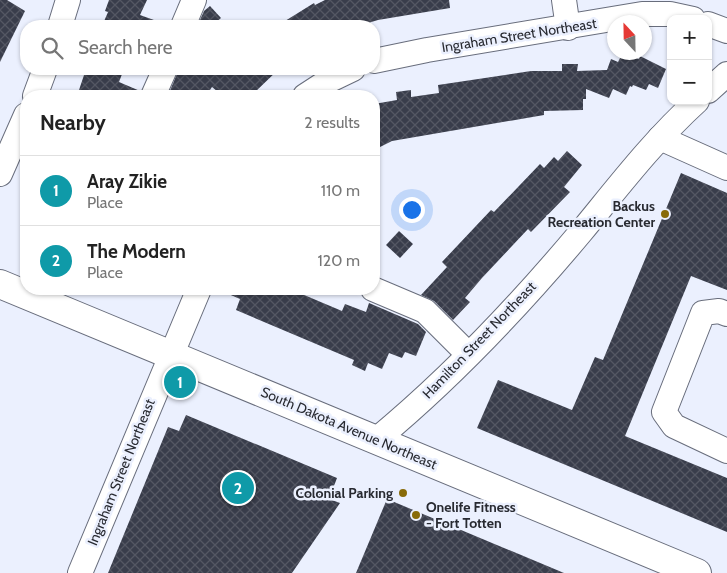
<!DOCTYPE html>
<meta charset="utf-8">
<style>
:root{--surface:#fff;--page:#f2f2f2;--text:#222;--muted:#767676;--line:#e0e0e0;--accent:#886b09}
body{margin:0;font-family:Cabin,sans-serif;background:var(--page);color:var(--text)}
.controls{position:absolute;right:15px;top:15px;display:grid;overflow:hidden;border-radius:10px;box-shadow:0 1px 4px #0004}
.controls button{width:45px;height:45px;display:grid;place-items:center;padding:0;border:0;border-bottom:1px solid var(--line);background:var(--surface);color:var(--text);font:25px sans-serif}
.compass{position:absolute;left:607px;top:15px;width:45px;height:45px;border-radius:50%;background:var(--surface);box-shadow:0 1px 4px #0004;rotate:338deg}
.you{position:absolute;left:411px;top:209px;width:18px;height:18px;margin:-12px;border:4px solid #fff;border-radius:50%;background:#1a73e8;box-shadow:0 0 0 8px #1a73e833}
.badge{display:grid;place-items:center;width:32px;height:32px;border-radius:50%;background:var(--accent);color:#fff;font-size:16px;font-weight:700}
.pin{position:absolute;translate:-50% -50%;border:2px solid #fff;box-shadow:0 1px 5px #0006}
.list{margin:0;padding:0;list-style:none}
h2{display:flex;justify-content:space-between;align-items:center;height:65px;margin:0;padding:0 20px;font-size:21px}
h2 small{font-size:16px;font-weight:400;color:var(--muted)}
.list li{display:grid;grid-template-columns:32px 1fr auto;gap:15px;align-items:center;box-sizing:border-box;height:70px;padding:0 20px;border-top:1px solid var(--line)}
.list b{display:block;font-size:19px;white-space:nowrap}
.list p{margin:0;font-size:16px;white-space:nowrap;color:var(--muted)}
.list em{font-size:16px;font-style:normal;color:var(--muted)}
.icon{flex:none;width:28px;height:28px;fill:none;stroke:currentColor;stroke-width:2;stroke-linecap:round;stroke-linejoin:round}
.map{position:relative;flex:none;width:727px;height:573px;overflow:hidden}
.search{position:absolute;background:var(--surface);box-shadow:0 1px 4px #0004;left:20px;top:20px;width:360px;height:55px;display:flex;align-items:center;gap:12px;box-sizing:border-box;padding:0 18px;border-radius:20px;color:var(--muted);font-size:19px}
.panel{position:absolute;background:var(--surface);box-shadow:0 1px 4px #0004;left:20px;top:90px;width:360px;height:205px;border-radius:20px}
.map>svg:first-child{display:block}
</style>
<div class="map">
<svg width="727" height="573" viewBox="0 0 727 573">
<defs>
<pattern id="building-cross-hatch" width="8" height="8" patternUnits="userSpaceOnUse" patternTransform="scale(1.25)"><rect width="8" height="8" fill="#393d4b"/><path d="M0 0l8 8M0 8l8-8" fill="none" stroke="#545763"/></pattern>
</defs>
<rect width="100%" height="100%" fill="#ebf0fe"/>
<!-- building -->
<g fill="url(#building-cross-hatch)">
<path d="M0,0H7L25,11L0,62Z"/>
<path d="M109,0H147L140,15L165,24V26H102L108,12L105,11Z"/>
<path d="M325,0H449L450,8L378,20L358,26H277L314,3L315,5Z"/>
<path d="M210,6L221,18L212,26H206L200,20L204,11Z"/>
<path d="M628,55L639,59L640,56L666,69L658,88L649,84L646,90L633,85L632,87L630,86L626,95L613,89L609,98L586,89V99H583V110L544,111V115L392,141L374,150V104L397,100L396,92L411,90V97L439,93L438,85L531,71H562V64H578L577,71L607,70L611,59L618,62L621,56L627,58Z"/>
<path d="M86,69H124L119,82L140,91L139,96H77Z"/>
<path d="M179,69H279L251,96H223L212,87L206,96H175L169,93Z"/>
<path d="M567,151L582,165L564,187L570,192L531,232L528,229L482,278L465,298L470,302L453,320L434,301L421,295L447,267L442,262L491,210L494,212L540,164L544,168L554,157L558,161Z"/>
<path d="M681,173L727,193V290L691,276L625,436L727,478V532L477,428L498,380L572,410L595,357L603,360Z"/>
<path d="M399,231L413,244L400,258L386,245Z"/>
<path d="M217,289H290L342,311L345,304L366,312L369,303L418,324L426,332L416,356L405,352L402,358L389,353L382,369L368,363L365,371L352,365L354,360L236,310L240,299Z"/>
<path d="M186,415L337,478L329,499L340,503L292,573H108L168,427L179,431Z"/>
<path d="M387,499L564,573H356Z"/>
</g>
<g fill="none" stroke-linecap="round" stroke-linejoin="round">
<defs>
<g id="minor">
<path d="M564,0L568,28"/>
<path d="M708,24L727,31"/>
<path d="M60,26L68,0"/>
<path d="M183,26L194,0"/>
<path d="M374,61L427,50L642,14H670L693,19"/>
<path d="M708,91L727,74"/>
<path d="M35,96L45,69"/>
<path d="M153,96L165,69"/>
<path d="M305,96L328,81L353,69"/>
<path d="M660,138L727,168"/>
<path d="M0,174L26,115"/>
<path d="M373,289L425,311L468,354"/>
<path d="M727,314L719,311L703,313L664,412L674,426L727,451"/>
<path d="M376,440C451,378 519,306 581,232C618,187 653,141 697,101"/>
<path d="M80,573L199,289"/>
</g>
<path id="major" d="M0,284L697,573"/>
</defs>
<!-- minor casing -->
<use href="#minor" stroke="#686d7c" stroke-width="26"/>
<!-- major casing -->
<use href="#major" stroke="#686d7c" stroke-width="30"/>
<!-- minor -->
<use href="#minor" stroke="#fff" stroke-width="24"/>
<!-- major -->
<use href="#major" stroke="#fff" stroke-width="28"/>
</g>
<!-- markers -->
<g fill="#886b09" stroke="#ebf0fe" stroke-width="2">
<circle cx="665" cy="214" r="5"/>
<circle cx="403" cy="493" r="5"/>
<circle cx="416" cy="515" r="5"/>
</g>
<g text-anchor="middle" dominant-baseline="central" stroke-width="5" stroke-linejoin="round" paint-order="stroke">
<!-- street labels -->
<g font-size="14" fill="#282a31" stroke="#ebf0fe">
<text transform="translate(519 35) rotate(-9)">Ingraham Street Northeast</text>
<text transform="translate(479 340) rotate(-46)">Hamilton Street Northeast</text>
<text transform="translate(349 428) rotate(23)">South Dakota Avenue Northeast</text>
<text transform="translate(121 472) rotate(-68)">Ingraham Street Northeast</text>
</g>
<!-- poi labels -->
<g font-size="14" font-weight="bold" fill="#282a31" stroke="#ebf0fe" text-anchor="end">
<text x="655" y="206">Backus<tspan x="655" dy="16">Recreation Center</tspan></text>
<text x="393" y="493">Colonial Parking</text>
<text x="426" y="507" text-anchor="start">Onelife Fitness<tspan x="426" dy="16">- Fort Totten</tspan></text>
</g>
</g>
</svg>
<div class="controls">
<button>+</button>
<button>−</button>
</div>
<svg class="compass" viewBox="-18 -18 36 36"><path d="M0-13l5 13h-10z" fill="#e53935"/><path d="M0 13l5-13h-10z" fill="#767676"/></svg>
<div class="you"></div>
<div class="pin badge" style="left:180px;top:382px;background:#0f9aa8">1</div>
<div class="pin badge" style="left:238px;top:488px;background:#0f9aa8">2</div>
<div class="search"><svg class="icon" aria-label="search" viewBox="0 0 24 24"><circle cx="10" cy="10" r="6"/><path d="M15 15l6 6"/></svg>Search here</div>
<section class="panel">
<h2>Nearby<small>2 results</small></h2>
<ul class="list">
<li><span class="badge" style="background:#0f9aa8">1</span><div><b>Aray Zikie</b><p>Place</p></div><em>110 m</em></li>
<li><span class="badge" style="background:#0f9aa8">2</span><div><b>The Modern</b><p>Place</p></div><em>120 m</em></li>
</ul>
</section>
</div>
